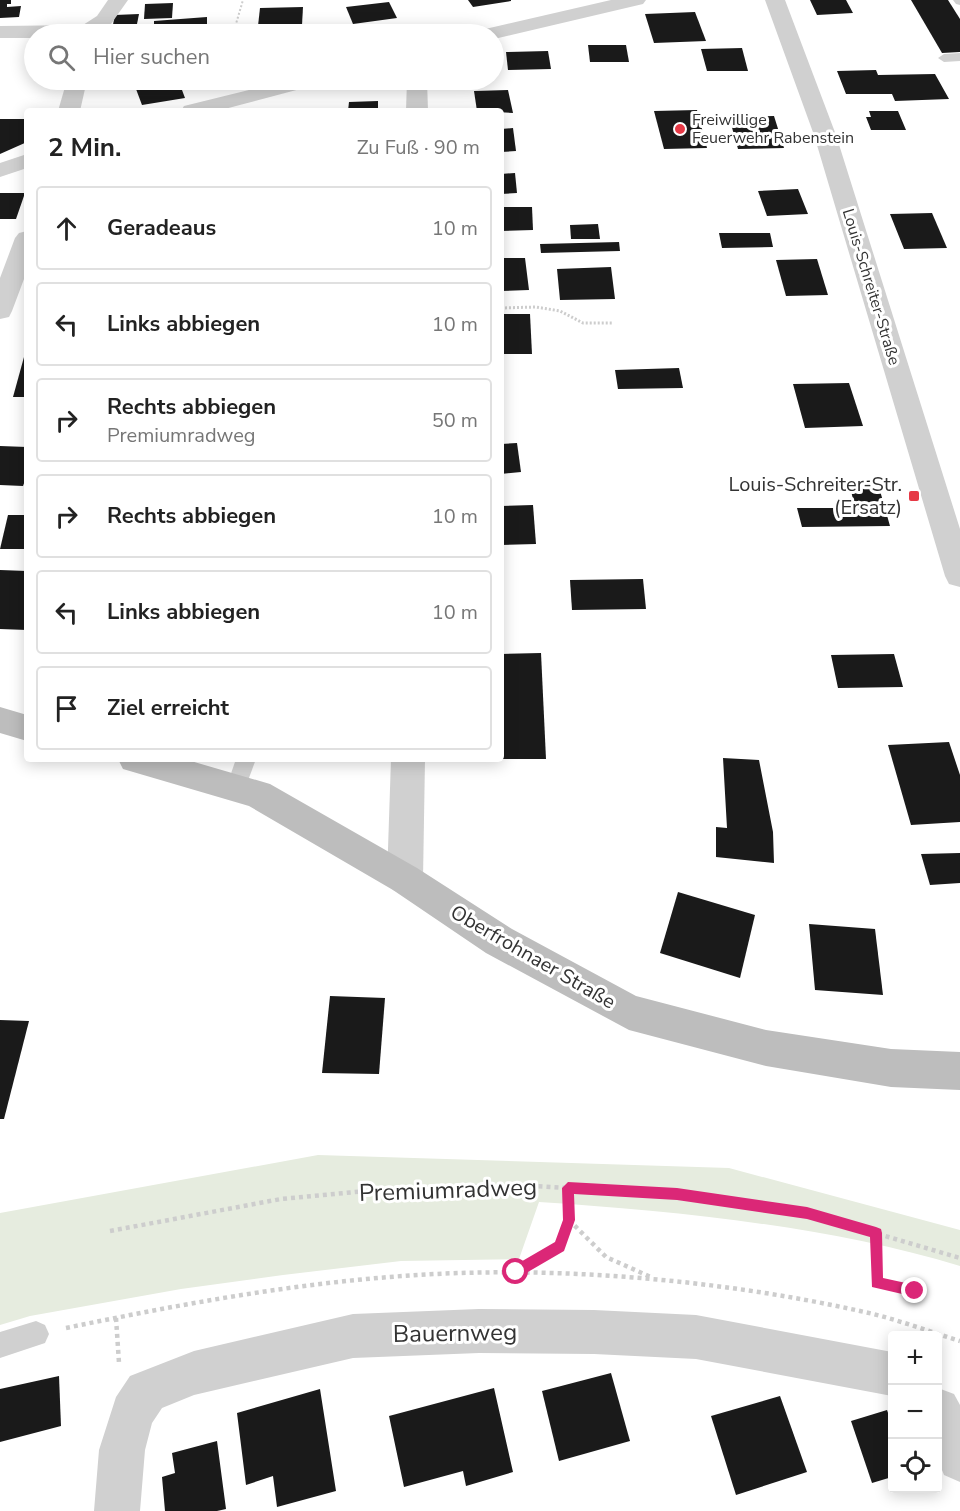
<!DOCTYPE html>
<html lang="de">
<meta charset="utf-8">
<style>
:root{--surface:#fff;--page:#f2f2f2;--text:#222;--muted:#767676;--line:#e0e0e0}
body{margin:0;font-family:"Nunito Sans",sans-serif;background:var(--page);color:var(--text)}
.controls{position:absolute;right:18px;bottom:18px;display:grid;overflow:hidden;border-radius:6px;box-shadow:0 3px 15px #0003}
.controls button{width:54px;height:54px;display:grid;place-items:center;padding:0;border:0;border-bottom:2px solid var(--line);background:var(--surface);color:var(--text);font:30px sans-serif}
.stop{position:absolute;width:18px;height:18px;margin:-14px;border:4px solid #db2777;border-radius:50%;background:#fff}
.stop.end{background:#db2777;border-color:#fff;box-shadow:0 2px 6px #0008}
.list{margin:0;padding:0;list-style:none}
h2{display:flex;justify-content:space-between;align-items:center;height:78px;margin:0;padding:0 24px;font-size:26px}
h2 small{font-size:20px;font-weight:400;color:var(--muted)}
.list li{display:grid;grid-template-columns:39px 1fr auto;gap:18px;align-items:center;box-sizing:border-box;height:84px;margin:0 12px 12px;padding:0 12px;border:2px solid var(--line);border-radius:6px}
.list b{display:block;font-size:22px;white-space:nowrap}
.list p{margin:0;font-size:20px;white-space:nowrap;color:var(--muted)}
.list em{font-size:20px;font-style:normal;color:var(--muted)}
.icon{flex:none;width:33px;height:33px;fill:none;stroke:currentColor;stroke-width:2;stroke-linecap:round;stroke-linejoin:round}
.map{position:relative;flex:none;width:960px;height:1511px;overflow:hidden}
.search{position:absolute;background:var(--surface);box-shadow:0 3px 15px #0003;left:24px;top:24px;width:480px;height:66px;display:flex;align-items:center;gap:15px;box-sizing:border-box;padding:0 21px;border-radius:33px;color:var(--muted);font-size:22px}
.panel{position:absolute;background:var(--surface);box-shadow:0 3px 15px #0003;left:24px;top:108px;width:480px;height:654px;border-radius:6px}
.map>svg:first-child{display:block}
</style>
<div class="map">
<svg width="960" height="1511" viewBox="0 0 960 1511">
<rect width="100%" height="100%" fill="#fff"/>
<!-- green -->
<path fill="#e6ecdf" d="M318,1155L729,1168L960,1230V1266C828,1226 676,1211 539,1202L519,1259L401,1261L283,1275L181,1289L30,1316L0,1325V1213Z"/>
<!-- building -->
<g fill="#1a1a1a">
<path d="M0,0H11V4H7V7L21,6L19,17L0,18Z"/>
<path d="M468,0H511V1L473,7Z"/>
<path d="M810,0H846L853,13L817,15Z"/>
<path d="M911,0H948L960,19V52L942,53Z"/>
<path d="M389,2L397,18L353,24L346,7Z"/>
<path d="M173,3L172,18L144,19L145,4Z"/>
<path d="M303,7L302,25L258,26L260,8Z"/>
<path d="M695,12L706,41L654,43L645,14Z"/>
<path d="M139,14L135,34H111L115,15Z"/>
<path d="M207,17V33L154,34V21Z"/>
<path d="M588,45H626L629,62H590Z"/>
<path d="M742,48L748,71H707L701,49Z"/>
<path d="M548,51L551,69L508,70L506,52Z"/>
<path d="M876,70L878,75L935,74L949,99L895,101L892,94H846L837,71Z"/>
<path d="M103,80H137V81L103,83Z"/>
<path d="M224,80H247L249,87L227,90Z"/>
<path d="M179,82L185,98L142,105L136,89Z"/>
<path d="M508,90L513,113L477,111L474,91Z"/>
<path d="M378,101V111H348L349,102Z"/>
<path d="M697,110L707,148L664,149L654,111Z"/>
<path d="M869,111H898L906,130H871L866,117H871Z"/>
<path d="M774,116L784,148L738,149L729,117Z"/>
<path d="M0,119H27V142L0,154Z"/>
<path d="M513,128L516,151L501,152V129Z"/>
<path d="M515,173L517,193L501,194V174Z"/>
<path d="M798,189L808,214L767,216L758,191Z"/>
<path d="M0,193H25L16,219H0Z"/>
<path d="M501,207H532L533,230L501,231Z"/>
<path d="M932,213L947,248L904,249L890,214Z"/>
<path d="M598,224L600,239H571L570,225Z"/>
<path d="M719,233H770L773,247L722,248Z"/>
<path d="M619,242L620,251L541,253L540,244Z"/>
<path d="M501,258H525L529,290L501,291Z"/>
<path d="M817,259L828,295L786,296L776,260Z"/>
<path d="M611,267L615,299L560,300L557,269Z"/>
<path d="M501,314H530L532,354H501Z"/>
<path d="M24,357H27V397H13Z"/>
<path d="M679,368L683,388L618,389L615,370Z"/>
<path d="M849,383L863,426L805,428L793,384Z"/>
<path d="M517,443L521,472L501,474V444Z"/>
<path d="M0,446L27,447V475L23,486L0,485Z"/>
<path d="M877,480L890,526L802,527L797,508H855L849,482Z"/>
<path d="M533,505L536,544L501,545V506Z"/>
<path d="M8,515H27V549H0Z"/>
<path d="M0,570L27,571V630L0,629Z"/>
<path d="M643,579L646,609L572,610L570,580Z"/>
<path d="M541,653L546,759H501V654Z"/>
<path d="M894,654L903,687L838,688L831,655Z"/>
<path d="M949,742L960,775V822L911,825L888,745Z"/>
<path d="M723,758L759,760L773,832L774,863L716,857V827L727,828Z"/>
<path d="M960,853V883L930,885L921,854Z"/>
<path d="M678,892L755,915L740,978L660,953Z"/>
<path d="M809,924L875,929L883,995L815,990Z"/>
<path d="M330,996L385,998L379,1074L322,1073Z"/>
<path d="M0,1020L29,1021L4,1119H0Z"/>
<path d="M611,1373L630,1441L559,1461L542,1391Z"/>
<path d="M59,1376L61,1426L0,1442V1389Z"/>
<path d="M494,1388L513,1472L466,1486L463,1471L404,1487L389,1416Z"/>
<path d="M320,1389L336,1491L277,1507L273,1476L246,1485L237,1413Z"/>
<path d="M780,1396L807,1472L736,1495L711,1416Z"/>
<path d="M887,1410L892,1424V1477L872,1483L851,1421Z"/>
<path d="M217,1441L226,1509L217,1511H165L162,1477L175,1473L172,1453Z"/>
</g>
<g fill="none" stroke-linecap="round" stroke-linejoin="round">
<!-- path-far2 -->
<path stroke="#cdcdcd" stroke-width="2" stroke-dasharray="2 2" stroke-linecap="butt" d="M233,34L243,0"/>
<!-- path-far1 -->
<path stroke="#cdcdcd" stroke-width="3" stroke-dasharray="2 2" stroke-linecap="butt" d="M501,308L536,307L560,311L583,323H612"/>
<!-- path -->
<g stroke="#cdcdcd" stroke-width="4.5" stroke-dasharray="4 4" stroke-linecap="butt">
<path d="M569,1220L606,1257L653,1278"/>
<path d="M110,1231L281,1199L376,1190L514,1185L677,1194L807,1213L960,1258"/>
<path d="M876,1233V1283L915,1291"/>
<path d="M517,1271L559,1247L569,1220L568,1188"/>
<path d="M116,1318L119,1363"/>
<path d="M66,1328C177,1305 289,1284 403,1276C550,1265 716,1279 860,1311C894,1318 927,1331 960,1341"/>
</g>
<!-- service -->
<g fill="#d0d0d0" fill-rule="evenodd">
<path d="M953,0H960V5L956,4Z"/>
<path d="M960,53V61L944,62L938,58L944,54Z"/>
<path d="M236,759H256L243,794L236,796L229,794L226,788Z"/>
<path d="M36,1321L45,1325L49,1334L45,1343L0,1358V1332Z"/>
</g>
<!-- minor -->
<g fill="#d0d0d0" fill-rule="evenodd">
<path d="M108,0H128L111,24L97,34H34V38H0V26L83,25L97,16Z"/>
<path d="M611,0H646L643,4L494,39V34H478L481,30Z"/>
<path d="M765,0H785L836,135L960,529V587L949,584L945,576L814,135Z"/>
<path d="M67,80H87L80,111H58Z"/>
<path d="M289,80H322L319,84L217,111H181L184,106Z"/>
<path d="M407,80H427L428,111H406Z"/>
<path d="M27,154V168L0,177V163Z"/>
<path d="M27,231V271L12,311L9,317L0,319V278L15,238L19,233Z"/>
<path d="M391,759H425L423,879L417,890L405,895L393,890L387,879Z"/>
<path d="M479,1309L594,1310L696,1315L892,1352V1396L696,1359L594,1354L479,1353L353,1358L194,1395L162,1408L152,1423L145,1450L140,1511H94L99,1450L116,1397L130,1376L194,1351L353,1314Z"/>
<path d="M938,1388L954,1394L960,1405V1482L944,1475L938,1460Z"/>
</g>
<!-- secondary -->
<g fill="#bdbdbd" fill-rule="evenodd">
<path d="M0,707L27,715V741L0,733Z"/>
<path d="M118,759H184L270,784L417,868L512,929L636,996L766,1030L891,1049L960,1052V1090L891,1087L766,1066L629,1030L486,953L393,890L249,806L123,769Z"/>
</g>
</g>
<!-- route -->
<path fill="#db2777" d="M568,1182L677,1188L807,1207L876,1227L881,1229L882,1233L883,1278L915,1285L919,1286L921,1291L919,1295L915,1297L872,1287L870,1237L807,1219L677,1200L574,1194L575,1220L564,1251L521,1276L516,1278L512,1276L510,1272L512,1267L555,1242L563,1220L562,1188Z"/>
<!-- markers -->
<g fill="#e63946" stroke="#fff" stroke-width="2">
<circle cx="680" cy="129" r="6"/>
<rect x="908" y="490" width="12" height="12" rx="3"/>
</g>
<g text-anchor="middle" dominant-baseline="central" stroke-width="6" stroke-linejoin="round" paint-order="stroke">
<!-- far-poi labels -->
<g font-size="16" fill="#333" stroke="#fff" text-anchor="start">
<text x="692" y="120">Freiwillige<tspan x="692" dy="18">Feuerwehr Rabenstein</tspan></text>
</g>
<!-- far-street labels -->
<g font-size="16" fill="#333" stroke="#fff">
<text transform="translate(871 287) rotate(73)">Louis-Schreiter-Straße</text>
</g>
<!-- poi labels -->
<g font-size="20" fill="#333" stroke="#fff" text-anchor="end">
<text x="902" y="484">Louis-Schreiter-Str.<tspan x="902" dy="23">(Ersatz)</tspan></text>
</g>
<!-- street labels -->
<g font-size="20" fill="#333" stroke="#fff">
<text transform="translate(533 957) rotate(30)">Oberfrohnaer Straße</text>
</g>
<!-- near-street labels -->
<g font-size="24" fill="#333" stroke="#fff">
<text transform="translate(448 1190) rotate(-2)">Premiumradweg</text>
<text transform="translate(455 1333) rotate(-1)">Bauernweg</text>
</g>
</g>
</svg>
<div class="controls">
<button>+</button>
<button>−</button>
<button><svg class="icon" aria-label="locate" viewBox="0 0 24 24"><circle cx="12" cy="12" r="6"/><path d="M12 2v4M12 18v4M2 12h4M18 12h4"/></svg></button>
</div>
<div class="stop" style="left:516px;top:1272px"></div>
<div class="stop end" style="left:915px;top:1291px"></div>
<div class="search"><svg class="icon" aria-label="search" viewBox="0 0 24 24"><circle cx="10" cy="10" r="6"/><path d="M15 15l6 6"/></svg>Hier suchen</div>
<section class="panel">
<h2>2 Min.<small>Zu Fuß · 90 m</small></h2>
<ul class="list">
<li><svg class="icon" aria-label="ahead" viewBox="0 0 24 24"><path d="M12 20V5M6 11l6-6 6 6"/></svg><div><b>Geradeaus</b></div><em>10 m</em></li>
<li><svg class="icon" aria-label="left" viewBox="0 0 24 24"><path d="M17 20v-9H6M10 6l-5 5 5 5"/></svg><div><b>Links abbiegen</b></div><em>10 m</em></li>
<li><svg class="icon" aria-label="right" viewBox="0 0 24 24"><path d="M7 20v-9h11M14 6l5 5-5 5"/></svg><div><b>Rechts abbiegen</b><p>Premiumradweg</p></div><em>50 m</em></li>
<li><svg class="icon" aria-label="right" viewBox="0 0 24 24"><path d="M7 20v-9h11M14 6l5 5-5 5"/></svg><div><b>Rechts abbiegen</b></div><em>10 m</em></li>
<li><svg class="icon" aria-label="left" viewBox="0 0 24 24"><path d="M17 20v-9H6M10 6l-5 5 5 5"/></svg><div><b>Links abbiegen</b></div><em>10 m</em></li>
<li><svg class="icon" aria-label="arrive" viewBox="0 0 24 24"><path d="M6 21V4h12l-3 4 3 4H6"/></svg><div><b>Ziel erreicht</b></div></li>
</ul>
</section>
</div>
